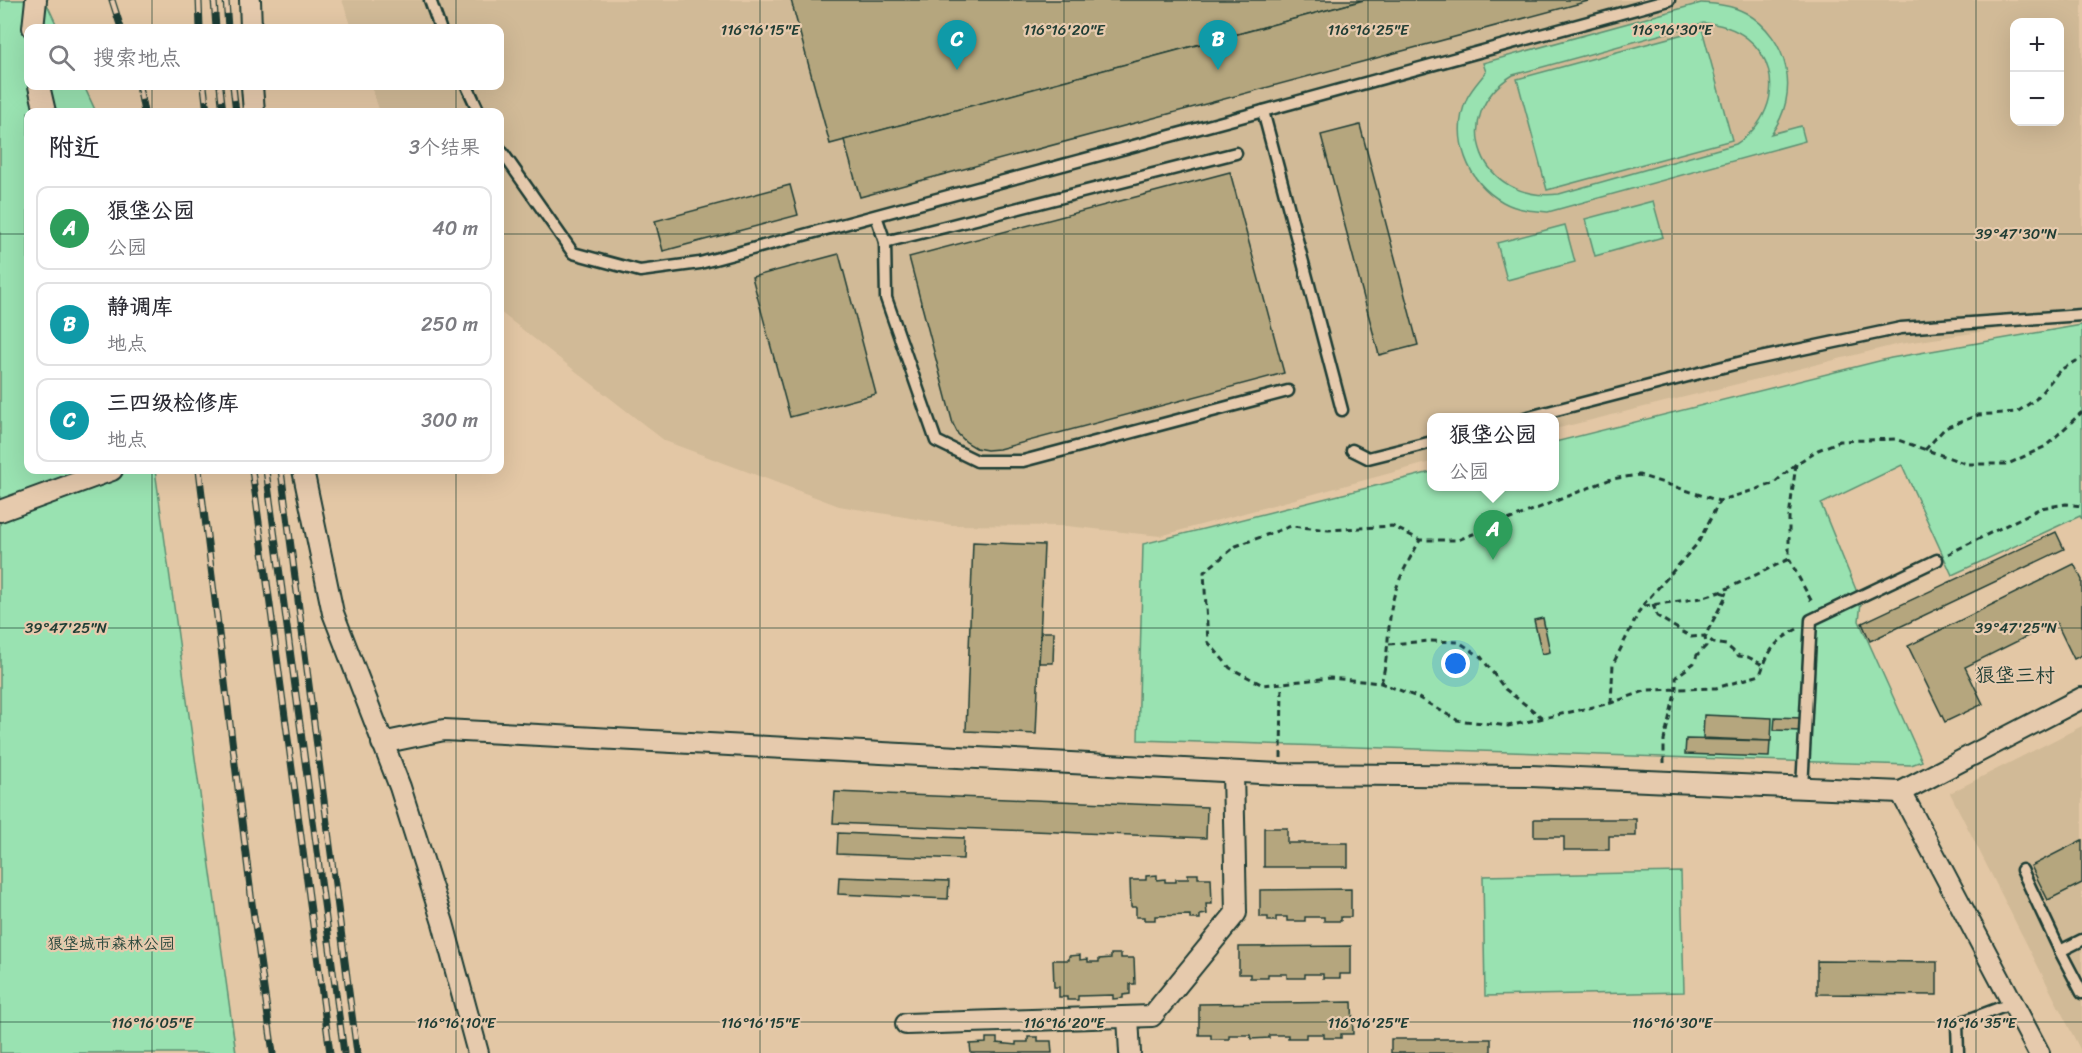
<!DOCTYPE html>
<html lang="zh">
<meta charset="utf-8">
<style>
:root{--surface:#fff;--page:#f7f7f7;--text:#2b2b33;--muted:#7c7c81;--line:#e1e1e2;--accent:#d1495b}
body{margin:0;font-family:Sriracha,"LXGW WenKai TC",sans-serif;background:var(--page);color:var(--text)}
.controls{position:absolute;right:18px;top:18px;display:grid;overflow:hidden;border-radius:12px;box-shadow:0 6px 24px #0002}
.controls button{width:54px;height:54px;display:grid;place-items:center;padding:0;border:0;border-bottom:2px solid var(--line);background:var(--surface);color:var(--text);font:30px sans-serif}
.you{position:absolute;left:1456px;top:664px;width:21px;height:21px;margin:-15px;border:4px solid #fff;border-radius:50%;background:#1a73e8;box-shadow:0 0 0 9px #1a73e833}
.badge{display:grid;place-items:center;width:39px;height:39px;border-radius:50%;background:var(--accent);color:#fff;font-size:20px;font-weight:700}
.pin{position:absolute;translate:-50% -50px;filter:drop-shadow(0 2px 3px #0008)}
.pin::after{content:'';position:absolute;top:32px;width:21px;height:18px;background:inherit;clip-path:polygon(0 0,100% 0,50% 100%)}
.popup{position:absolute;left:1427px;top:413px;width:132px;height:78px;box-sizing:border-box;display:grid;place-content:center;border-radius:12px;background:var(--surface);filter:drop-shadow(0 2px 4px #0005);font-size:20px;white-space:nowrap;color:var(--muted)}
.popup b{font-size:22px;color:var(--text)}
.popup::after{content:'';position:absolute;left:50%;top:100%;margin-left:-12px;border:12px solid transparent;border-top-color:var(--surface)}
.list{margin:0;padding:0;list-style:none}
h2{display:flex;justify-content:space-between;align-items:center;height:78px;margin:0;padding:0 24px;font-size:26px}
h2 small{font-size:20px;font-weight:400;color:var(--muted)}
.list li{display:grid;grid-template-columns:39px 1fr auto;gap:18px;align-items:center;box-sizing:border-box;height:84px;margin:0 12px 12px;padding:0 12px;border:2px solid var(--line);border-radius:12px}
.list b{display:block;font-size:22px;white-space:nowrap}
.list p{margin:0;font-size:20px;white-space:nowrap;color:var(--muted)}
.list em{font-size:20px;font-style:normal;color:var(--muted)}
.icon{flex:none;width:33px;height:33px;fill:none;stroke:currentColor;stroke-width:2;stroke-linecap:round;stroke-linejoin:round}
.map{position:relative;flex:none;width:2082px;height:1053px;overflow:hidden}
.search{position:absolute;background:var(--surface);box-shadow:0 6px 24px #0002;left:24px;top:24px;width:480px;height:66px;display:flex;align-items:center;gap:15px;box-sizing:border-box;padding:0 21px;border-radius:12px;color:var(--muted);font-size:22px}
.panel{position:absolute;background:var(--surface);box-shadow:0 6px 24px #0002;left:24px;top:108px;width:480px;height:366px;border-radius:12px}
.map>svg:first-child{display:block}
</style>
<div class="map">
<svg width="2082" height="1053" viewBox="0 0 2082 1053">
<rect width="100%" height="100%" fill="#e3c7a5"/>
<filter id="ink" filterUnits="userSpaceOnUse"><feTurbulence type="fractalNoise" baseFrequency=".0167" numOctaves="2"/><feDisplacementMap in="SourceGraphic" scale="12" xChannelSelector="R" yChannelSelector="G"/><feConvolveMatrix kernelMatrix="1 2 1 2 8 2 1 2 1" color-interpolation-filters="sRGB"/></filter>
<g filter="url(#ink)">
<!-- built -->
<g fill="#d1ba97" fill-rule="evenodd">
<path d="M342,0H2082V317L1899,344L1555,429V418H1432L1431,462L1160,536L1067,526L952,525L839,506L665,441L500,312V112H380L371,86H500V28H352ZM2014,22H2060V122H2014Z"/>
<path d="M2082,726V1053L1950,793Z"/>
</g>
<!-- green -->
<g fill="#99e2b1" stroke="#5c9072" stroke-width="1.5" fill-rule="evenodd">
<path d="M0,0H45L58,28H28V86H84L96,112H28V470H155L236,1053H0Z"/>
<path d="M1701,3C1716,4 1732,5 1746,13C1789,38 1801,94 1771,134L1801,126L1805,141L1548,212C1533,211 1517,210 1503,202C1467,182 1450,137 1467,98C1472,88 1479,81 1486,72L1483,63ZM1703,23C1775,26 1795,106 1736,144L1559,194C1481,204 1446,116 1513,75Z"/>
<path d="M1702,29L1732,140L1547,190L1517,79Z"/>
<path d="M1653,201L1663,237L1595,256L1585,219Z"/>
<path d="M1565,225L1575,262L1507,280L1497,243Z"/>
<path d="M2082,325V519L2080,516L1952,575L1902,465L1821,504L1861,602L1859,621L1922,761L1911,765L1138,740L1143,544L1431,472L1432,486H1555V442L1891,358Z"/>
<path d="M1681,872L1684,992L1485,996L1483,876Z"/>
</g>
<!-- building -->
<g fill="#b5a67e" stroke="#1f3d34" stroke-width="1.5">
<path d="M791,0H1364L830,144Z"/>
<path d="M1364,0H1592L860,197L844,140Z"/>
<path d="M1360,125L1418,345L1379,355L1321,135Z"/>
<path d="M1230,172L1284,373L999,449L987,450L976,448L966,442L958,434L953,424L909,257Z"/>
<path d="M790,185L798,215L663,251L655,221Z"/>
<path d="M839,254L876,394L790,417L752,277Z"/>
<path d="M2056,532L2064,549L1870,641L1862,623Z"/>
<path d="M973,542L1044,545L1036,734L966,731Z"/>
<path d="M2074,564L2082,580V655L2074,659L2056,622L1965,667L1983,704L1945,722L1908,646Z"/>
<path d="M1543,618L1550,652L1542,654L1534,620Z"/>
<path d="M1041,632H1054L1053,663H1039Z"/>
<path d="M1704,715L1772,718L1771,741L1703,738Z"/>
<path d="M1775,717L1802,718L1801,731L1774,730Z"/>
<path d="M1686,739L1770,741L1769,757L1685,754Z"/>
<path d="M835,792L1207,807L1206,838L833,823Z"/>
<path d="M1534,819H1636V836H1609V850H1564V837H1534Z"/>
<path d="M1264,828H1287V843H1348V867H1264Z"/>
<path d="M838,833L964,838L963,859L837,854Z"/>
<path d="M2082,840V883L2048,900L2031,866Z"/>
<path d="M1188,874H1198V878H1211L1212,904H1206L1207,914L1200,915V919H1190V915L1155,916V920H1144V917H1136V907H1131L1130,880H1146V876L1157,875V880L1165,879V882H1176V879H1188Z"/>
<path d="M839,877L949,881L948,899L838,894Z"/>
<path d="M1351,889V917H1341V921H1324V917H1305V921H1287V917H1276V921H1268V917H1260V890Z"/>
<path d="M1351,946V974H1340V978H1323V974H1305V978H1287V974H1268V978H1250V974H1239V947Z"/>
<path d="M1111,954H1121V958H1134L1135,984H1130V994L1123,995V998L1113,999V995L1078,996V1000H1067V997H1059V987H1054L1053,960H1069V956L1080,955V960L1088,959V962H1099V959L1111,958Z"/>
<path d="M1817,961L1937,962V995L1817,994Z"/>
<path d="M1352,1002L1353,1034H1341V1038H1324V1034H1306V1038H1288V1035H1269V1038L1251,1039L1250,1035H1229V1039H1211V1035H1199V1004Z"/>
<path d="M1028,1037H1038V1041H1051L1052,1053H971L970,1044L986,1043V1038H997V1043L1016,1045V1042H1028Z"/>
<rect x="1391" y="1039" width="100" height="14"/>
</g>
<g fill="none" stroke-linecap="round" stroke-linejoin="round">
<defs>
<g id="lane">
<path d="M430,0L440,28"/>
<path d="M467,86L479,112"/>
<path d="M1263,111L1669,0"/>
<path d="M500,149L573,253L640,271L700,263L1263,111L1342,410"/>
<path d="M876,216L885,242L886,298L936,441L977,461H1023L1288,391"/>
<path d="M885,242L1236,153"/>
<path d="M1525,418L1746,361L1901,328L2082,315"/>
<path d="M1352,450L1368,458L1432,442"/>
<path d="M1802,788L1811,620L1937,560"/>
<path d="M2022,870L2060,951L2082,993"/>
<path d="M2060,951L2082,940"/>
<path d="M1958,1053L1957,1024L2013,1003"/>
</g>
<g id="street">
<path d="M250,0L251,28"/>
<path d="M33,28L36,0"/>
<path d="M39,86L45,112"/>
<path d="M252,86L254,112"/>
<path d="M303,470L333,613L400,787L443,923L478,1053"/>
<path d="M0,511L112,470"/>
<path d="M382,743L444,730L1280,774L1531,776L1901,792L2082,698"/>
<path d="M1901,792L2039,1053"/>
<path d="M1128,1017L1130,1053"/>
<path d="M906,1024L1152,1016L1236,913L1233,772"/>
</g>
</defs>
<!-- lane casing -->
<use href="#lane" stroke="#1f3d34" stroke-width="15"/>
<!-- street casing -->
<use href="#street" stroke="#1f3d34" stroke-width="24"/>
<!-- path -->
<g stroke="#1f3d34" stroke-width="3" stroke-dasharray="6 4.5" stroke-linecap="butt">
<path d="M1925,450L1945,428L1978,415L2017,412L2036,399L2060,370L2082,358"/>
<path d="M1796,464L1789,517V559L1813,604"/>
<path d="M1948,554L2041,508L2066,504L2082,506"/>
<path d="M1653,604L1657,616L1691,637L1705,636L1714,643L1726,645L1739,656L1748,657L1763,665"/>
<path d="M1644,606L1701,598L1720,592L1789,559"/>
<path d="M1797,629C1774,642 1769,650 1760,675L1716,688L1648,690L1611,703L1508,726L1457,720L1417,697L1381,683L1330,678L1263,685L1230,668L1208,642L1204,572L1236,546L1291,526L1329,530L1392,526L1420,540H1458L1611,479L1639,475L1719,501L1773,484L1796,464L1818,450L1840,441L1895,439L1967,464H2008L2046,446L2082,412"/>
<path d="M1389,644L1429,641L1459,642L1481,657L1505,689L1544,719"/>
<path d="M1381,683C1389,656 1387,631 1392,604C1397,580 1408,562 1420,540"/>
<path d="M1611,703L1613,664L1642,606L1698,543L1719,502"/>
<path d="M1281,758L1282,684"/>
<path d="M1664,763V740L1676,689V677L1694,663L1697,655L1706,646L1705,636L1727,594L1720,592"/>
</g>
<!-- lane -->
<use href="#lane" stroke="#e6caad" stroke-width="10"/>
<!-- street -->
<use href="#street" stroke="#e6caad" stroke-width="20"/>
<defs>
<g id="rail">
<path d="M112,0L121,28"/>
<path d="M199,0L200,28"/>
<path d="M214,0L216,28"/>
<path d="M226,0L228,28"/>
<path d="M139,86L144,112"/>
<path d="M204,86L207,112"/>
<path d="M220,86L223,112"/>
<path d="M233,86L236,112"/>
<path d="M199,470L252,903L273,1053"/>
<path d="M252,470L330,1053"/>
<path d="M266,470L344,1053"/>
<path d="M281,470L357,1053"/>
</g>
</defs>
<!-- rail casing -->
<use href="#rail" stroke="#1f3d34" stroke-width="7"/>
<!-- rail -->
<use href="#rail" stroke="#e6caad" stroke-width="4.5" stroke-dasharray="14" stroke-linecap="butt"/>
</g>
</g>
<!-- ticks -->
<path fill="none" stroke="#1f3d34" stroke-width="1.5" stroke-opacity="0.45" d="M152,0V28M456,0V28M760,0V1053M1064,0V1053M1368,0V1053M1672,0V1053M1976,0V1053M152,86V112M456,86V112M0,234H28M500,234H2082M152,470V1053M456,470V1053M0,628H2082M0,1022H2082"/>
<g text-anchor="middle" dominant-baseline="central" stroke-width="4.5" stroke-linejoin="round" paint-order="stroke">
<!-- park labels -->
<g font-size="16" fill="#25453a" stroke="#e6caad">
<text x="111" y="943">狼垡城市森林公园</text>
</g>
<!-- quarter labels -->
<g font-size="20" fill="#1f3d34" stroke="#e6caad">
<text x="2015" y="675">狼垡三村</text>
</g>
</g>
<g font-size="15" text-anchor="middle" fill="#1f3d34" stroke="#e6caad" stroke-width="4.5" stroke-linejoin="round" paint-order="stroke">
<text x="760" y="35">116°16'15"E</text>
<text x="1064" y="35">116°16'20"E</text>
<text x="1368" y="35">116°16'25"E</text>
<text x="1672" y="35">116°16'30"E</text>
<text x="2016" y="239">39°47'30"N</text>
<text x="66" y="633">39°47'25"N</text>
<text x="2016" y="633">39°47'25"N</text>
<text x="152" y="1028">116°16'05"E</text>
<text x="456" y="1028">116°16'10"E</text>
<text x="760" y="1028">116°16'15"E</text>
<text x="1064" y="1028">116°16'20"E</text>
<text x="1368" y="1028">116°16'25"E</text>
<text x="1672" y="1028">116°16'30"E</text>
<text x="1976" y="1028">116°16'35"E</text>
</g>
</svg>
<div class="controls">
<button>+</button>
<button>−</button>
</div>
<div class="you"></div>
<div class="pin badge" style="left:1493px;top:560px;background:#2e9e5b">A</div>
<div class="popup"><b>狼垡公园</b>公园</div>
<div class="pin badge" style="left:1218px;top:70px;background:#0f9aa8">B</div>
<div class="pin badge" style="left:957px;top:70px;background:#0f9aa8">C</div>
<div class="search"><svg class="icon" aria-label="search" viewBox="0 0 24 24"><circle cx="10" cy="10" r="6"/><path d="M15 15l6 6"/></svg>搜索地点</div>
<section class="panel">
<h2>附近<small>3个结果</small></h2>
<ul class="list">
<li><span class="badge" style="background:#2e9e5b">A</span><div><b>狼垡公园</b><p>公园</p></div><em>40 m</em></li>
<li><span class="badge" style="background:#0f9aa8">B</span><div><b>静调库</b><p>地点</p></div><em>250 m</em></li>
<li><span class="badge" style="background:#0f9aa8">C</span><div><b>三四级检修库</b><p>地点</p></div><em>300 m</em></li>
</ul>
</section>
</div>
